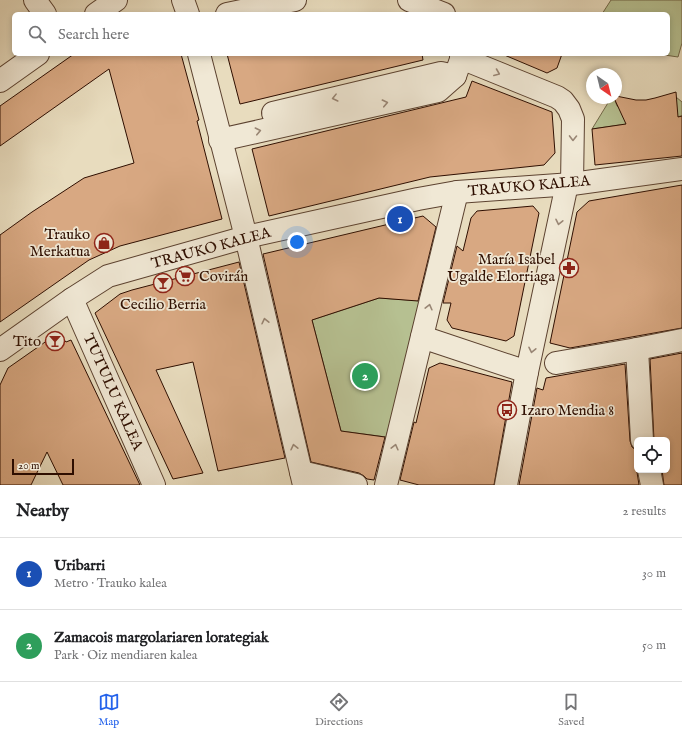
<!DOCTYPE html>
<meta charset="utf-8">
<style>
:root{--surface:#fff;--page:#f6f6f6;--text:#202124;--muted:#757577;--line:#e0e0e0;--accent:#2563eb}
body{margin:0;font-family:"IM FELL English",serif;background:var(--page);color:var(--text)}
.controls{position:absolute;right:12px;bottom:12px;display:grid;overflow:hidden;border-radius:6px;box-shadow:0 2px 6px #0003}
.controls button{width:36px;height:36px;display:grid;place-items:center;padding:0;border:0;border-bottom:1px solid var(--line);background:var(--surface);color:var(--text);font:20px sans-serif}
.compass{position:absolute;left:586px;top:68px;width:36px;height:36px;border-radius:50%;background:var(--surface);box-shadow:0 2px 6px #0003;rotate:145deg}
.scale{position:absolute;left:12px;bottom:10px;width:62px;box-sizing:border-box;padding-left:4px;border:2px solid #2e0e00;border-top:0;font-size:11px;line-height:14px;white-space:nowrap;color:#2e0e00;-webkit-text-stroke:3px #f0e8d5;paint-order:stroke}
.you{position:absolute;left:297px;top:242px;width:14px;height:14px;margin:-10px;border:3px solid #fff;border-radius:50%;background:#1a73e8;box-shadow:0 0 0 6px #1a73e833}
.badge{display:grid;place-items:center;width:26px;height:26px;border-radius:50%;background:var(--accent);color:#fff;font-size:13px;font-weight:700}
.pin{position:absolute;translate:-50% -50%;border:2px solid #fff;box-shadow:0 1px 4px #0006}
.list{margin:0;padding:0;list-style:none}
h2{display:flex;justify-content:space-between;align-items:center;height:52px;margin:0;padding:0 16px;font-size:17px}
h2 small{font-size:13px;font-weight:400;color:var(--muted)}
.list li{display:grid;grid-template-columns:26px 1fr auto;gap:12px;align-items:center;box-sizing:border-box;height:72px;padding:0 16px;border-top:1px solid var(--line)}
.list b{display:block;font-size:15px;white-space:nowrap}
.list p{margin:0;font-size:13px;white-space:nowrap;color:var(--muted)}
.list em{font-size:13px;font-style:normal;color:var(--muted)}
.icon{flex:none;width:22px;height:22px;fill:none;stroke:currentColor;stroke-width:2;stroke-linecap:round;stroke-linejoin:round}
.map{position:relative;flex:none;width:682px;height:485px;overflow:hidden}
.search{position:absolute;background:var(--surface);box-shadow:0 2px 6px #0003;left:12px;right:12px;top:12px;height:44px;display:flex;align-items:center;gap:10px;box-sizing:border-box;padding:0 14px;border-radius:6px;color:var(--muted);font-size:15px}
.sheet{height:196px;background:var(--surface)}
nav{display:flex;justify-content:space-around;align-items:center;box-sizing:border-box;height:56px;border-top:1px solid var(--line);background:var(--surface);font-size:11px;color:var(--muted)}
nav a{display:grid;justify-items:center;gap:2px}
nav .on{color:var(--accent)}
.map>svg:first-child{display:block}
</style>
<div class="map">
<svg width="682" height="485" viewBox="0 0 682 485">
<rect width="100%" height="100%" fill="#e8dcbe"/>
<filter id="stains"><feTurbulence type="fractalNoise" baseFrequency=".005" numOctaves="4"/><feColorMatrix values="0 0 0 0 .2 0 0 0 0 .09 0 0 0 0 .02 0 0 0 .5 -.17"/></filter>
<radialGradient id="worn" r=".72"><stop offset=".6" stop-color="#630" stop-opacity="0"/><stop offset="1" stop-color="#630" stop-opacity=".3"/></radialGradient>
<!-- green -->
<g fill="#b6c091" stroke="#726748">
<path d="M611,0H682V43L678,57L658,54H668V14H602Z"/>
<path d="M676,97L682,102V116L592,129L611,98H614L617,106L624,111Z"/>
<path d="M379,298L423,301L386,437L341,431L312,320Z"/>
</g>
<!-- building -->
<g fill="#d8a882" stroke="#2e0e00">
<path d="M74,54H181L199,120L197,121L222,219L120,246L89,260L0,322V235L32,212L84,178L134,163L109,69L0,146V106Z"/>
<path d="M227,54H422L423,60L240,104Z"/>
<path d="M502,54H562L557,68L547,73Z"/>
<path d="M472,81L552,112L555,153L544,165L430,177L269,216L252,149L466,97Z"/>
<path d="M676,92L678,117L682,116V156L595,165L592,129L626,124L614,98H616V96L636,100H646L655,98Z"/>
<path d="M682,185V328L570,348L550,343L577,212L589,201Z"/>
<path d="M533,206L539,213L514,336L506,341L452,328L447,320L451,303H443L457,246L463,251L471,218L477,211Z"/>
<path d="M423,216L436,227L418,301L379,298L312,320L341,431L385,437L374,480L367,479L364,476L359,473L311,462L263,254Z"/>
<path d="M239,262L285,458L218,471L193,362L156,370L203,473L173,479L95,313L120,294L132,290Z"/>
<path d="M58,333L66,342L71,340L140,485H63L47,452L31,485H0V385L8,368Z"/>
<path d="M682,353V485H664L662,470H667V440H654L650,359Z"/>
<path d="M440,363L512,382L494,485H419L400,480L414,422L416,423L429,368Z"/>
<path d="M625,364L630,441L632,447L637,451V472L639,485H519L537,388L543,390L546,378Z"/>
</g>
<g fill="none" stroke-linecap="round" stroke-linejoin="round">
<defs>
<g id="minor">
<path d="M35,0L45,14"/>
<path d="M183,0L188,14"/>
<path d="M409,0L444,14"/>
<path d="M96,14L116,0"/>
<path d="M227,14L295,0"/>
<path d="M199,54L246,237L304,485"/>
<path d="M461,58L557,97L563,101L569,109L573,119L572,184"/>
<path d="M0,81L38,54"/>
<path d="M273,113L441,73L455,76"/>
<path d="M220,140L438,91L455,76L463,54"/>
<path d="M72,299L154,485"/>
<path d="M422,337L527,372"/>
<path d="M637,349L642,440"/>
<path d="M0,350L72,299L108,276L246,237L418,199L457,192L572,184L682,169"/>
<path d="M556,363L637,349L682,340"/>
<path d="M649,470L652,485"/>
<path d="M301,472L356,485"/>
<path d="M386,485L457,192"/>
<path d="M506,485L527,372L567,184"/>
</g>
</defs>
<!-- minor casing -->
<use href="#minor" stroke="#5c4230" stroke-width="24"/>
<!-- minor -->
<use href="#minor" stroke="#f0e8d5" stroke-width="22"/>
</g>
<!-- one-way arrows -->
<defs><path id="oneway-chevron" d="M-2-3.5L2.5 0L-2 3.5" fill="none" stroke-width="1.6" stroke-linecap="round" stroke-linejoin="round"/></defs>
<g stroke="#998675">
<use href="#oneway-chevron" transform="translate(497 73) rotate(22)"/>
<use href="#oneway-chevron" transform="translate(335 98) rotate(166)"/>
<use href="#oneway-chevron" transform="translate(385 103) rotate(-12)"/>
<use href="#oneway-chevron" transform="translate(258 131) rotate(-13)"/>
<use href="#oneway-chevron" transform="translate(573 138) rotate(91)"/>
<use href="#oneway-chevron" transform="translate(559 222) rotate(102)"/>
<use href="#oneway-chevron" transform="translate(429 307) rotate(-76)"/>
<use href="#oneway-chevron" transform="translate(265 321) rotate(-103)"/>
<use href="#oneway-chevron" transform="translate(532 350) rotate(102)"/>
<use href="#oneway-chevron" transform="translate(294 447) rotate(-103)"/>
<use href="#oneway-chevron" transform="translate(395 447) rotate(-76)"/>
</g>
<!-- icons -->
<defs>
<symbol id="shop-ring" viewBox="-11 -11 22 22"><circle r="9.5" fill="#f0e8d5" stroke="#8f2418" stroke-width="1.5"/><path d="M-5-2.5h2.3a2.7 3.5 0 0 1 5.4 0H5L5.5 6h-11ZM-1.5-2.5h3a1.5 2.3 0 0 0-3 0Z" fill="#8f2418"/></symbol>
<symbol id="pharmacy-ring" viewBox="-11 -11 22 22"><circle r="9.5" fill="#f0e8d5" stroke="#8f2418" stroke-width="1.5"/><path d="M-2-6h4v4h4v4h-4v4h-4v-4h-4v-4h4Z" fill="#8f2418"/></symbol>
<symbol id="supermarket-ring" viewBox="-11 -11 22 22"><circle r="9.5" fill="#f0e8d5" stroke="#8f2418" stroke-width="1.5"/><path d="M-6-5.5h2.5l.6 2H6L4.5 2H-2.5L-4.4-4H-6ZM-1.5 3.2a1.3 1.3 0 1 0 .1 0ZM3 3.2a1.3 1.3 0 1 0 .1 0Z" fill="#8f2418"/></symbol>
<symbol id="bar-ring" viewBox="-11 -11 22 22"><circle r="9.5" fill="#f0e8d5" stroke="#8f2418" stroke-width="1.5"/><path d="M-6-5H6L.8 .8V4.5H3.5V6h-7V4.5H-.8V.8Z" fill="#8f2418"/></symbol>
<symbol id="bus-ring" viewBox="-11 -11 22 22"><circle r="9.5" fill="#f0e8d5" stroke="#8f2418" stroke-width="1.5"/><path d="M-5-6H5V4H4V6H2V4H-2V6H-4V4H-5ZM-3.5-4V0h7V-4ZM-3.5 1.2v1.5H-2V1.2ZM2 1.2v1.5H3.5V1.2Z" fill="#8f2418"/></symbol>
</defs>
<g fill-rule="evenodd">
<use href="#shop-ring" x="93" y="232" width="22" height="22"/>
<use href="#pharmacy-ring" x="558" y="257" width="22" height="22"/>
<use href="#supermarket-ring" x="174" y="265" width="22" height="22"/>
<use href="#bar-ring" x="152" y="272" width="22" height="22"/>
<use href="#bar-ring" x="44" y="330" width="22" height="22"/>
<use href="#bus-ring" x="496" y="399" width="22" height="22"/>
</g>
<g text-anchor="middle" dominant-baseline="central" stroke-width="3.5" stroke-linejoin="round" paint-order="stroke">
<!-- street labels -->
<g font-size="15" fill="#2e0e00" stroke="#f0e8d5">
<text transform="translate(529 186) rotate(-5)">TRAUKO KALEA</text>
<text transform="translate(211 248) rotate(-15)">TRAUKO KALEA</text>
<text transform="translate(113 392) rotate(66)">TUTULU KALEA</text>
</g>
<!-- poi labels -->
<g font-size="15" fill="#2e0e00" stroke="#f0e8d5" text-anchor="end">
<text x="90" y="234">Trauko<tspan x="90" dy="17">Merkatua</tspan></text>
<text x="555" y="259">María Isabel<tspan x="555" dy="17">Ugalde Elorriaga</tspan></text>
<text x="199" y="276" text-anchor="start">Covirán</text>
<text x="163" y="304" text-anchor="middle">Cecilio Berria</text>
<text x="41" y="341">Tito</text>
<text x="521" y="410" text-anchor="start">Izaro Mendia 8</text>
</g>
</g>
<rect width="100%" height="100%" filter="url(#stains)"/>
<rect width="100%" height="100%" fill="url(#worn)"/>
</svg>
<div class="controls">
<button><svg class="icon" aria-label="locate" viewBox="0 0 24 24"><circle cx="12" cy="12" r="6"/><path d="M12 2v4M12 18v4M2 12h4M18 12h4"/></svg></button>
</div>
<svg class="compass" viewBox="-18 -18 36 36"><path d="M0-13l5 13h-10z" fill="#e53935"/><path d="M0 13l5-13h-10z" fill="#757577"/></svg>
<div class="scale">20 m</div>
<div class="you"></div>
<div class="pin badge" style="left:400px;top:219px;background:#1a4fb4">1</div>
<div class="pin badge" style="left:365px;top:376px;background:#2e9e5b">2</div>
<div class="search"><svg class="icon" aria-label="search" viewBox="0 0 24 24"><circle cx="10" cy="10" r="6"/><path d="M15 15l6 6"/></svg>Search here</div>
</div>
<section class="sheet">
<h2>Nearby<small>2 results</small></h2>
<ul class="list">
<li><span class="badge" style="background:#1a4fb4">1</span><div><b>Uribarri</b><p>Metro · Trauko kalea</p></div><em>30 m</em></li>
<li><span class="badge" style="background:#2e9e5b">2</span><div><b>Zamacois margolariaren lorategiak</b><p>Park · Oiz mendiaren kalea</p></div><em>50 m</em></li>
</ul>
</section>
<nav>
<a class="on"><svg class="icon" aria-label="map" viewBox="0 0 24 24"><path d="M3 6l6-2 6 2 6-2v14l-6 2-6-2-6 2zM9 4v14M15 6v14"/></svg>Map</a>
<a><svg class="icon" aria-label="directions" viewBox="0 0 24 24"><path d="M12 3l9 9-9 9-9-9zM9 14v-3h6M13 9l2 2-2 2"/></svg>Directions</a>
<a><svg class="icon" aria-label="saved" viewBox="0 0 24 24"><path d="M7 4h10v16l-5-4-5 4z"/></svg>Saved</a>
</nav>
